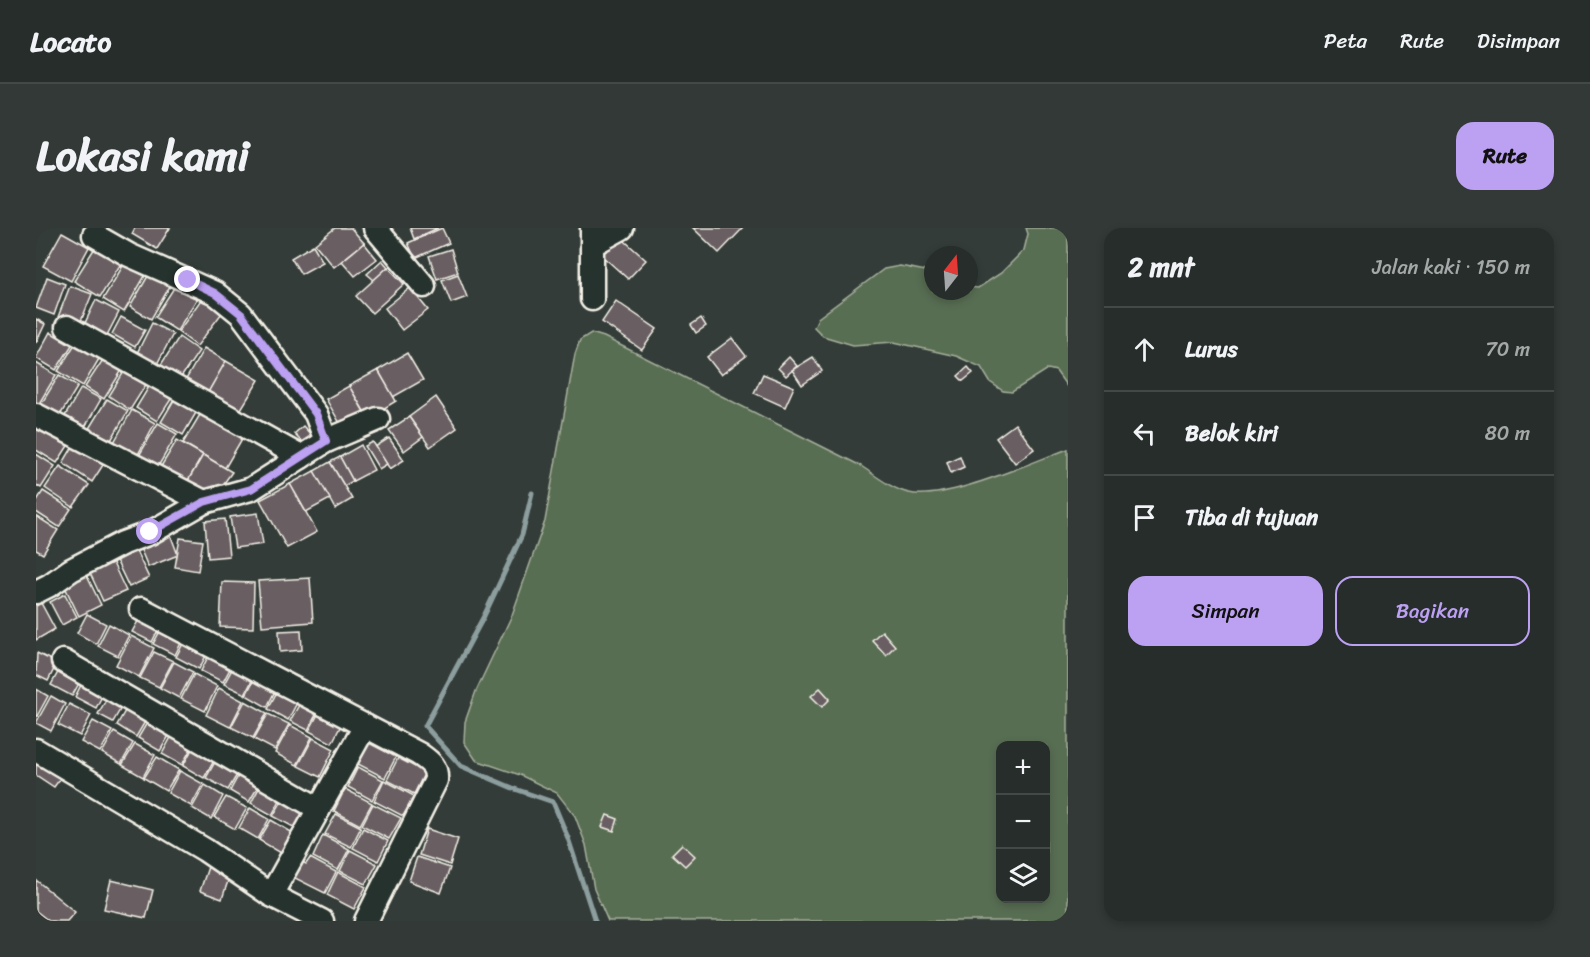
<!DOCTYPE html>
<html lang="id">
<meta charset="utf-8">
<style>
:root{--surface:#262d2a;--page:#323936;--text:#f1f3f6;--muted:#a4a8a8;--line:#424947;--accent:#bca0f2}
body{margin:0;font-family:Sriracha,sans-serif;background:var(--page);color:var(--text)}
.controls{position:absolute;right:18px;bottom:18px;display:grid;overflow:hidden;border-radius:12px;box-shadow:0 3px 9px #0003}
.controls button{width:54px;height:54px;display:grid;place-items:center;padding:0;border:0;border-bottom:2px solid var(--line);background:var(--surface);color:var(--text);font:30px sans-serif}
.compass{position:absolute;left:888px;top:18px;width:54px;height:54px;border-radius:50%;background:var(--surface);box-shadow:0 3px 9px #0003;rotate:17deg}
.stop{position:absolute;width:18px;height:18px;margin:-14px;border:4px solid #bca0f2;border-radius:50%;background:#fff}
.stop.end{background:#bca0f2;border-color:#fff;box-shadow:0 2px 6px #0008}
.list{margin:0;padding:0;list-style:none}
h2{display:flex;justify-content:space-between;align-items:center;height:78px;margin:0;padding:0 24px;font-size:26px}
h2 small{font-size:20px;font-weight:400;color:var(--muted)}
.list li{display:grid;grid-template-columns:39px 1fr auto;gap:18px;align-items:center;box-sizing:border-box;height:84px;padding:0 24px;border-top:2px solid var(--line)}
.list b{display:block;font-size:22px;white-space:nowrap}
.list em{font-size:20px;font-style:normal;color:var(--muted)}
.actions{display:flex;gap:12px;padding:18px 24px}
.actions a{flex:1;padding:14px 0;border:2px solid var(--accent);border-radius:18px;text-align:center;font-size:21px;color:var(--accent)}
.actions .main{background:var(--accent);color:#111}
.icon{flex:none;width:33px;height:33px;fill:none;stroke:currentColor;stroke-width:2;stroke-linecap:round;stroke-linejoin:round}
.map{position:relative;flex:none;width:1032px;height:693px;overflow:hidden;border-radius:18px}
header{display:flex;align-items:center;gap:36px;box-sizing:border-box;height:84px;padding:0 30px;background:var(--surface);border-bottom:2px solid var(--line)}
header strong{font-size:28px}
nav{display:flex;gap:33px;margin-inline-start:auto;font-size:21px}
.intro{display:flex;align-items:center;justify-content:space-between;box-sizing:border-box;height:144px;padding:0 36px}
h1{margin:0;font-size:42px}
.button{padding:15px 27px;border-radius:18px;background:var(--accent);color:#111;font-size:21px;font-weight:700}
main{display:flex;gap:36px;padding:0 36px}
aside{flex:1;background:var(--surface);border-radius:18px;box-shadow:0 3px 9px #0003}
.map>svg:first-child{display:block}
</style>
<header>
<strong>Locato</strong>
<nav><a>Peta</a><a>Rute</a><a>Disimpan</a></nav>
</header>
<div class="intro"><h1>Lokasi kami</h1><a class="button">Rute</a></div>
<main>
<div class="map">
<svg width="1032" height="693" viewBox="0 0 1032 693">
<rect width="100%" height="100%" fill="#333c38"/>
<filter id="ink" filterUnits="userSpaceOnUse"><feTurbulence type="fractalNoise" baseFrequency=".0167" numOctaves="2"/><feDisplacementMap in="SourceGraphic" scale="12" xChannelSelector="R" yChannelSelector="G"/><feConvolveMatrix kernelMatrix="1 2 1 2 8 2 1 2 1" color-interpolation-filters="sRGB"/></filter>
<g filter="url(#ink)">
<!-- green -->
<g fill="#596e52" stroke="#a6b09d" stroke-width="1.5" fill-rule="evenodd">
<path d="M990,0H1032V160L1020,143L1012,141L976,164L967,163L954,154L945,139L920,128L858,114L817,117L787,108L778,99L782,90L848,41L864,38L895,44L897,45V63H933V59L942,60L965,45L988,22L992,6Z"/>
<path d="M555,105L568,109L825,238C840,248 856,261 873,265C908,274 996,234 1032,221V693H572L558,661L550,617L539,588L521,565L484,547L440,532L428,514L429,494L440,463L476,387L509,293L539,126L544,112ZM964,518H1010V670H964Z"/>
</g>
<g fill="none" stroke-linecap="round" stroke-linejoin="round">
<!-- stream -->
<path stroke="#8d9e9f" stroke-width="5" d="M496,265L486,307L448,388L389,498L425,538L479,561L517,574L532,610L559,693"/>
</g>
<!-- building -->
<g fill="#695e63" stroke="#f4f1e8" stroke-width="1.5">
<path d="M99,0H134L121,21L96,6Z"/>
<path d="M299,0H315L328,15L298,39L279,16Z"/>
<path d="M374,0H402L378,11Z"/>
<path d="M406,0L413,15L379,30L372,15Z"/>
<path d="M657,0H707L683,25Z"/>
<path d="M26,4L53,19L35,53L7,38Z"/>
<path d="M581,6L610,32L592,51L563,25Z"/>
<path d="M328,15L341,31L319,48L306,33Z"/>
<path d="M277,17L287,34L265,46L255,30Z"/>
<path d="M60,18L86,34L64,69L38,53Z"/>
<path d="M415,21L422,44L401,51L393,28Z"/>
<path d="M346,32L352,39L338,52L331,46Z"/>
<path d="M88,36L109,48L88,84L67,71Z"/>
<path d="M352,39L368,56L336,85L320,68Z"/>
<path d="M116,41L137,53L115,91L94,79Z"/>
<path d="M422,46L431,69L415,75L406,52Z"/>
<path d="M11,49L29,56L18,87L0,80Z"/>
<path d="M143,52L164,66L141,103L119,89Z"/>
<path d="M34,58L56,66L43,98L22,89Z"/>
<path d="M374,60L392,82L366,102L349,80Z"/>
<path d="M169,66L189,81L161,118L142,104Z"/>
<path d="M60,72L83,84L69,111L47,99Z"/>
<path d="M580,73L621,101L606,122L566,94Z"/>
<path d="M85,89L109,102L99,119L76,106Z"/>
<path d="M665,90L670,98L660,105L655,97Z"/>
<path d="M0,91L9,96L0,115Z"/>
<path d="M116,95L137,106L121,136L101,125Z"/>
<path d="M14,104L36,117L20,142L0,130Z"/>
<path d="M143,109L163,123L144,151L124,138Z"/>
<path d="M696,110L710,128L685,147L671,129Z"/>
<path d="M39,116L63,131L47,158L22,143Z"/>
<path d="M168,120L190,133L170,168L148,155Z"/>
<path d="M371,125L387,152L357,169L342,142Z"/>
<path d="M70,127L88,139L68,171L49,159Z"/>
<path d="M753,129L761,138L750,148L742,140Z"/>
<path d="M777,129L786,143L766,157L756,142Z"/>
<path d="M190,133L223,152L202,186L170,168Z"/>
<path d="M0,135L20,147L1,179L0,178Z"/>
<path d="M932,139L937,145L927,153L922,148Z"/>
<path d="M89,142L111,155L94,182L73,168Z"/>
<path d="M342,142L360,173L332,190L313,158Z"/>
<path d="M727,146L758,159L749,179L718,165Z"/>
<path d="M23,147L42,158L23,189L4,178Z"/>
<path d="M117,152L139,165L121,193L100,180Z"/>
<path d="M313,158L328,184L305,197L290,171Z"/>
<path d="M45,160L65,171L49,199L29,188Z"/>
<path d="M142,165L164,178L147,207L125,194Z"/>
<path d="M400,169L421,200L394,219L373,189Z"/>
<path d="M71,171L92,183L74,214L52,202Z"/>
<path d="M96,182L119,195L100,230L77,216Z"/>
<path d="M165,185L207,209L189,240L147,215Z"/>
<path d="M373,189L387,209L368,223L353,202Z"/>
<path d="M122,195L141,206L120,242L101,231Z"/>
<path d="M979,196L998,221L979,235L960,210Z"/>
<path d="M267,198L278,210L270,218L258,206Z"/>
<path d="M0,199L35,213L21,235L0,222Z"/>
<path d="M353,210L368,232L354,241L339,219Z"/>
<path d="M141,212L167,227L150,256L124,240Z"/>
<path d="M337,214L351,236L343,241L329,218Z"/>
<path d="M39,215L69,234L56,254L27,235Z"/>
<path d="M325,217L338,242L317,253L304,229Z"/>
<path d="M0,226L19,238L5,260L0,257Z"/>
<path d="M167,227L196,244L178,269L150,256Z"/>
<path d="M924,228L928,239L915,245L911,234Z"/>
<path d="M304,229L317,253L308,258L294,234Z"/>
<path d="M294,234L316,271L299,281L278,243Z"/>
<path d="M24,238L53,257L37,279L9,260Z"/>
<path d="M278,243L294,271L270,284L254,256Z"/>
<path d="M254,256L281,304L251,320L224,272Z"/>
<path d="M7,263L35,281L23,299L0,284V274Z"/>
<path d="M222,285L227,316L199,320L194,289Z"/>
<path d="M0,288L22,302L7,326L0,322Z"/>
<path d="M189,291L193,328L172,330L169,293Z"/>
<path d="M133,303L142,327L112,339L102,315Z"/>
<path d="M144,310L167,313L162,343L139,339Z"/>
<path d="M100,323L113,350L93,359L80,332Z"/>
<path d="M75,331L90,363L67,373L52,341Z"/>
<path d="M50,346L65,377L43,388L28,357Z"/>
<path d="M274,350L277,394L226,398L222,353Z"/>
<path d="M186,354L218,355L217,400L184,399Z"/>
<path d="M29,366L41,389L26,397L14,374Z"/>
<path d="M5,375L19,401L0,412V378Z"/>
<path d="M107,384L126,394L116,414L96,404Z"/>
<path d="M51,386L70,396L60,416L41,405Z"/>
<path d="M73,396L93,407L82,428L62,418Z"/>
<path d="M128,396L149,407L139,427L117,416Z"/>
<path d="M265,402L266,422L244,424L243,403Z"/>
<path d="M846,403L859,418L850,427L836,412Z"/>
<path d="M95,408L118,420L103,449L80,437Z"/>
<path d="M151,408L174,420L163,441L140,429Z"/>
<path d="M176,421L198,433L187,454L165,443Z"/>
<path d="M118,424L137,433L123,459L104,450Z"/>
<path d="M1,425L21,435L12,453L0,447Z"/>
<path d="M138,434L157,444L143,470L124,460Z"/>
<path d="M200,434L220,445L209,466L188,456Z"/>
<path d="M26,437L47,448L36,468L15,457Z"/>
<path d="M158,446L181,458L169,483L145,471Z"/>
<path d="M221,446L242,457L231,479L210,467Z"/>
<path d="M49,449L70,460L60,480L39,469Z"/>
<path d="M244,458L264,469L252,492L232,481Z"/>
<path d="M183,460L207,473L194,499L170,487Z"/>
<path d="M784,460L794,471L786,479L775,468Z"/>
<path d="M0,461L12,468L0,490Z"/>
<path d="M74,465L89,473L77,494L62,486Z"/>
<path d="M15,468L29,476L15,503L0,495Z"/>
<path d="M267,470L284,479L272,502L254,493Z"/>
<path d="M209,473L231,485L217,510L195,499Z"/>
<path d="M33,476L55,487L44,508L22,497Z"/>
<path d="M93,476L113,487L100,509L81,497Z"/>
<path d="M286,479L308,491L296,515L273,503Z"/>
<path d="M232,486L253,496L239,522L218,511Z"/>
<path d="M115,488L137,501L124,523L102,510Z"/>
<path d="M57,493L76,503L64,524L45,514Z"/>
<path d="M254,497L276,509L261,537L239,525Z"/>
<path d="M139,502L159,513L146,537L126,526Z"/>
<path d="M78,504L97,515L85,536L66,525Z"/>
<path d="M277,510L298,521L284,549L262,538Z"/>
<path d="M160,514L182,526L168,550L147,538Z"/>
<path d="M333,515L360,529L349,550L322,536Z"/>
<path d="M99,516L119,527L107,549L86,537Z"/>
<path d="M183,527L205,540L192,562L170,550Z"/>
<path d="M121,529L143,542L130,563L108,550Z"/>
<path d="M362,530L389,544L378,566L351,552Z"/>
<path d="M0,531L26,548L18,559L0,547Z"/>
<path d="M322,539L347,552L336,572L312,559Z"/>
<path d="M206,541L226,552L213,574L194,563Z"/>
<path d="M144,543L167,556L155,578L132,565Z"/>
<path d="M348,552L378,568L367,588L338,573Z"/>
<path d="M227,553L248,565L236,587L215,575Z"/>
<path d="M169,557L187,568L175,591L156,580Z"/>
<path d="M309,561L336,575L324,597L298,583Z"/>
<path d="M250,566L275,581L263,602L237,588Z"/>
<path d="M190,569L211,580L199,601L178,589Z"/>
<path d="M337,576L365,590L353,611L326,597Z"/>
<path d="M214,580L233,591L222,611L203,600Z"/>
<path d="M300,586L325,599L315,619L289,606Z"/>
<path d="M571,587L582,591L578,603L566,599Z"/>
<path d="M235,592L257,605L245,625L223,612Z"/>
<path d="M327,600L352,613L342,633L317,620Z"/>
<path d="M391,601L422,611L414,637L383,627Z"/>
<path d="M287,607L313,621L302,642L277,629Z"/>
<path d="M646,616L659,628L649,638L636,626Z"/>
<path d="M314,622L341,636L330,656L304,643Z"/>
<path d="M381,629L414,640L405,665L373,653Z"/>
<path d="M274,630L300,644L289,665L257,649L265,633L270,636Z"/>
<path d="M173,636L195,644L186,671L164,663Z"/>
<path d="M302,644L330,659L318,681L291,667Z"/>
<path d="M0,652L39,684L31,693H13L0,683Z"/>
<path d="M75,652L117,662L110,690L68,681Z"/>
</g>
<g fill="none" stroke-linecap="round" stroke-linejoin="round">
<defs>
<g id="street">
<path d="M339,0L388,58"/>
<path d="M556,0V71"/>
<path d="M58,7L93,27L179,65L205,86L280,186L290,213"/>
<path d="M557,16L586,0"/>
<path d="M31,99L265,229"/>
<path d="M0,187L168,274"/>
<path d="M0,364L14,357L35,342L87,315L114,305L168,274L215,261L290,213L342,191"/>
<path d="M105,381L383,526C394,534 401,538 400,552L330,693"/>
<path d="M27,433L283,581"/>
<path d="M0,522L169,622L235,667L286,693"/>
<path d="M235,667L329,498"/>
</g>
</defs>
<!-- street casing -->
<use href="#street" stroke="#f4f1e8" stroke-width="27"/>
<!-- street -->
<use href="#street" stroke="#26332d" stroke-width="22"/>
</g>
</g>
<g fill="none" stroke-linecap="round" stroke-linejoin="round" filter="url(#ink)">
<!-- route -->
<path stroke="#bca0f2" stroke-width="8" d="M114,304L168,274L215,261L290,213L280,186L205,86L179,65L152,52"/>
</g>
</svg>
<div class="controls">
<button>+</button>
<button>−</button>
<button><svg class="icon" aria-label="layers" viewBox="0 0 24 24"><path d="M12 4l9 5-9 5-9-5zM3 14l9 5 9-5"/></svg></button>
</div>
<svg class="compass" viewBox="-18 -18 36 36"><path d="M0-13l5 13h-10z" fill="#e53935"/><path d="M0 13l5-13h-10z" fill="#a4a8a8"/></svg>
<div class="stop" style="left:114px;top:304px"></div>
<div class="stop end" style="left:152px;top:52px"></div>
</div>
<aside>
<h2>2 mnt<small>Jalan kaki · 150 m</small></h2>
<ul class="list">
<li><svg class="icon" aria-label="ahead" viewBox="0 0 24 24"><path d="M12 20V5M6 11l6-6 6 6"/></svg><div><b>Lurus</b></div><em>70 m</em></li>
<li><svg class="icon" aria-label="left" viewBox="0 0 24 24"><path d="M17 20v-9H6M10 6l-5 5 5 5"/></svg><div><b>Belok kiri</b></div><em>80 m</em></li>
<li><svg class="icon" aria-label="arrive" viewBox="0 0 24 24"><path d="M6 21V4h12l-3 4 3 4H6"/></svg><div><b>Tiba di tujuan</b></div></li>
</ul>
<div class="actions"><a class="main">Simpan</a><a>Bagikan</a></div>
</aside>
</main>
